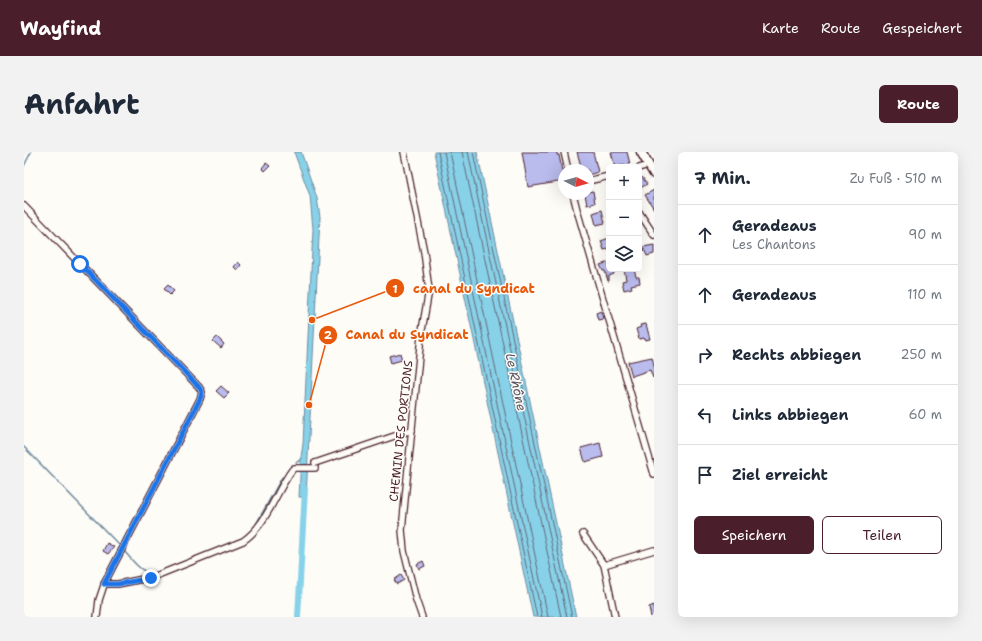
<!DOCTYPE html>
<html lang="de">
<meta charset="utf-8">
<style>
:root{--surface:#fff;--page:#f2f2f3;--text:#1f2937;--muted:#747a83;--line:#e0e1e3;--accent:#4a1f2b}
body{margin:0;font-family:"Shantell Sans",sans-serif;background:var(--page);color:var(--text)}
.controls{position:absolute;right:12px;top:12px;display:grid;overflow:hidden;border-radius:6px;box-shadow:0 4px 16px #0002}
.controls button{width:36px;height:36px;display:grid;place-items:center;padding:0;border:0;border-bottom:1px solid var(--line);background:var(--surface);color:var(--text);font:20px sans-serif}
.compass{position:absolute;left:534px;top:12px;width:36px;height:36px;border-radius:50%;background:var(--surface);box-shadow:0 4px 16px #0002;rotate:96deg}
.stop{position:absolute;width:12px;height:12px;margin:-9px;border:3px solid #1a73e8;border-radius:50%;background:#fff}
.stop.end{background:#1a73e8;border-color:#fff;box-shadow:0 1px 4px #0008}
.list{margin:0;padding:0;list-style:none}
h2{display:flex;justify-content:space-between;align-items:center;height:52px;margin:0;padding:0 16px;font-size:17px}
h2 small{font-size:13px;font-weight:400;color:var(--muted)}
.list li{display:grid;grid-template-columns:26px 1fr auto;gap:12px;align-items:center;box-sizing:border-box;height:60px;padding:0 16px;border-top:1px solid var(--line)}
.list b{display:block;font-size:15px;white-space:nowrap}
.list p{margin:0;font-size:13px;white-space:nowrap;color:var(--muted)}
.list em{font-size:13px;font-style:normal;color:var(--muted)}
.actions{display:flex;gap:8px;padding:12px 16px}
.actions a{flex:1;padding:9px 0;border:1px solid var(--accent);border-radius:6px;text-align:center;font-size:14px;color:var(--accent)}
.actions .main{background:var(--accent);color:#fff}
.icon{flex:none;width:22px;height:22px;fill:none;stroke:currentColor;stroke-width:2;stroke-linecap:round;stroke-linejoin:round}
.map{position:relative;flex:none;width:630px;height:465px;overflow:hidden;border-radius:6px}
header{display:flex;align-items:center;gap:24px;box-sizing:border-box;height:56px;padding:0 20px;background:var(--accent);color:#fff}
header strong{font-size:19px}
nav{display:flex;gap:22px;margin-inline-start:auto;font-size:14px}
.intro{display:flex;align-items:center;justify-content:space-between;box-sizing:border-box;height:96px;padding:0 24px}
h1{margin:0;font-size:28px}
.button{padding:10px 18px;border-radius:6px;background:var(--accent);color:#fff;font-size:14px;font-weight:700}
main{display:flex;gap:24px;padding:0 24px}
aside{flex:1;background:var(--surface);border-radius:6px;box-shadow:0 4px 16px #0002}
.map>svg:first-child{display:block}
</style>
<header>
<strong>Wayfind</strong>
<nav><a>Karte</a><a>Route</a><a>Gespeichert</a></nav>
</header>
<div class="intro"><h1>Anfahrt</h1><a class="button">Route</a></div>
<main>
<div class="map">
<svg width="630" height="465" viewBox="0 0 630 465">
<rect width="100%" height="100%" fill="#fdfcf7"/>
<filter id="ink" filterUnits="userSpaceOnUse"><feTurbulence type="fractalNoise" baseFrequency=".025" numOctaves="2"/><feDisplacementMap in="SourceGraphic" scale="8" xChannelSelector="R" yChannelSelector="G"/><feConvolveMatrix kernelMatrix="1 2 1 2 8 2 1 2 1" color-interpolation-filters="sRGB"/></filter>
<g filter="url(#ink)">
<!-- water -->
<g fill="#88d2e9" stroke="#6f8a9d">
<path d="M270,0H277L293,46L296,65L282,345H275L277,305L279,292L289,77L286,44Z"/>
<path d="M410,0H453L552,465H509Z"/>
</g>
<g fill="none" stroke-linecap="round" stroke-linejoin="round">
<!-- shore -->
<g stroke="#636777" stroke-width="1">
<path d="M414,0L513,465"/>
<path d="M420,0L518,465"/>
<path d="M426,0L524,465"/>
<path d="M438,0L537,465"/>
<path d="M444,0L543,465"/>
<path d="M449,0L548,465"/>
</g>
<!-- stream -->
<g stroke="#6f8a9d" stroke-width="1.5">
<path d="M0,14L7,0"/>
<path d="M0,295L96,394"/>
<path d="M272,311L278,306"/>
<path d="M231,374L258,325"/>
<path d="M211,389L219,386"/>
<path d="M100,399C110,410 119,425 135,420"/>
</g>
<!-- canal -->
<path stroke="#88d2e9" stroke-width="6" d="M274,465L281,337"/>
</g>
<!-- building -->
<g fill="#babcee" stroke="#4a1f2b">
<path d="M498,0H533V3H535L540,29L504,35Z"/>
<path d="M553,0H569L574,20L564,23V18H558Z"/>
<path d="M587,0H603L606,12L591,15Z"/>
<path d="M242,11L246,14L241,19L238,16Z"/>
<path d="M618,25L623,32L615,37V27Z"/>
<path d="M630,38V57L621,43Z"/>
<path d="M569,39L571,51L563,53L561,42H564V40Z"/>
<path d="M578,58L581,71L572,73L569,61Z"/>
<path d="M585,86V97L580,98L577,89Z"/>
<path d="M630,93V102L623,104L619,95Z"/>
<path d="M214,110L217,113L213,118L210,115Z"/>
<path d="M585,110V117H589L590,122L585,124V129H584L581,119H579L576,113Z"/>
<path d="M600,117H610L612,125H615L616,131L607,133L608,136L600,138L598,129L602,128Z"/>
<path d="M144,133L150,139L146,143L140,137Z"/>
<path d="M577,159L579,167L574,168L572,161Z"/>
<path d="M622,172L626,187L621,188L620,186L615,187L612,177L617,175L616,173Z"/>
<path d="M193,185L200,192L197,196L189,189Z"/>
<path d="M376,201L378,208L367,211L365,204Z"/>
<path d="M628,205L630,213V226H629L626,218L608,224L604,210Z"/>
<path d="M197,234L205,241L200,246L192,239Z"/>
<path d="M576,291L579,305L561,310L557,296Z"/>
<path d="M83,391L90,395L84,402L79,399Z"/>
<path d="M399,409L401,414L395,417L393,412Z"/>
<path d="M377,423L380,428L373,432L370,428Z"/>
<path d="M630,453V465H627L625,455Z"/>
</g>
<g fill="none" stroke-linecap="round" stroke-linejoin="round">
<defs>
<g id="minor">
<path d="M380,0L400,100L405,138L397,184L378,378L380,399L392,448L398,465"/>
<path d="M540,0L544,18"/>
<path d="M615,16L624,13"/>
<path d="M564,29L585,24"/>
<path d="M549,42L553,58L630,322"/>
<path d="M0,54L175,235L178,240L176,247L81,430L75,448L73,465"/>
<path d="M615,60L630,83"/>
<path d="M291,311L388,278"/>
<path d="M559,382L580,413L591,465"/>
<path d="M580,413L630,398"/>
<path d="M80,432H94L129,425L219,389C243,373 251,341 268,318L270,316H291"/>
</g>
<path id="secondary" d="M617,0L630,22"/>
</defs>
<!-- minor casing -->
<use href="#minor" stroke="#4a1f2b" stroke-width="8"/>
<!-- secondary casing -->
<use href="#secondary" stroke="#4a1f2b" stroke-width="11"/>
<!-- minor -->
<use href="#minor" stroke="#fdfcf7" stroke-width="5.5"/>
<!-- secondary -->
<use href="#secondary" stroke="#fdfcf7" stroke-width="8"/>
</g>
</g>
<g fill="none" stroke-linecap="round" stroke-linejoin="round" filter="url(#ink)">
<!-- route -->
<path stroke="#1a73e8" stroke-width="5" d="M56,112L175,235L178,240L176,247L80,432H94L127,426"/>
</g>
<g text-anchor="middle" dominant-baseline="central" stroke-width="3" stroke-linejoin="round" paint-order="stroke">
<!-- street labels -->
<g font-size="12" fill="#4a1f2b" stroke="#fdfcf7">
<text transform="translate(377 279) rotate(-84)">CHEMIN DES PORTIONS</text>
</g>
<!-- water labels -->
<g font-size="13" font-style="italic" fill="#5d5564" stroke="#fdfcf7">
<text transform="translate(492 230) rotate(78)">Le Rhône</text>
</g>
</g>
<!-- callouts -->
<path fill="none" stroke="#e8590c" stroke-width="1.5" d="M288 168L371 136M285 253L304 183"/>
<g fill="#e8590c" stroke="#fdfcf7" stroke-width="1.5">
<circle cx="288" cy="168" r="4"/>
<circle cx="285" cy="253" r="4"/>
<circle cx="371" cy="136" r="10"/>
<circle cx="304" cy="183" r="10"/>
</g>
<g font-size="12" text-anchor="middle" font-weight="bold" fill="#fff">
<text x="371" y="141">1</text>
<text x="304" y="187">2</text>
</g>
<g font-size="13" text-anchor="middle" font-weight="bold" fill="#e8590c" stroke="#fdfcf7" stroke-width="3" stroke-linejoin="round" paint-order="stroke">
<text x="450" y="141">canal du Syndicat</text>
<text x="383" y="187">Canal du Syndicat</text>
</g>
</svg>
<div class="controls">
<button>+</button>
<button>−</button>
<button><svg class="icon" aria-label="layers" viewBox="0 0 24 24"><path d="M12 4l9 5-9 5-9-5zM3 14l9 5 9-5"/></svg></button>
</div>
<svg class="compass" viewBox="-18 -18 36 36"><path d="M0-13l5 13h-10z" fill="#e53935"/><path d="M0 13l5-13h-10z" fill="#747a83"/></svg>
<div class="stop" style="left:56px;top:112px"></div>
<div class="stop end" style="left:127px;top:426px"></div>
</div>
<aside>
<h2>7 Min.<small>Zu Fuß · 510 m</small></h2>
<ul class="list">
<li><svg class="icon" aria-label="ahead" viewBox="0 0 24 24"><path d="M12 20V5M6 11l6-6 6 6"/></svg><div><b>Geradeaus</b><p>Les Chantons</p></div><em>90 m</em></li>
<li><svg class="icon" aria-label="ahead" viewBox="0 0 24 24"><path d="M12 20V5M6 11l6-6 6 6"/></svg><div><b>Geradeaus</b></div><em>110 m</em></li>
<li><svg class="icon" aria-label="right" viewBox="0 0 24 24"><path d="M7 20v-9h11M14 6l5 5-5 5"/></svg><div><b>Rechts abbiegen</b></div><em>250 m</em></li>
<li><svg class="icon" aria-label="left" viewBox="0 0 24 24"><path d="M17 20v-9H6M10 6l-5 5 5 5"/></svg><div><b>Links abbiegen</b></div><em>60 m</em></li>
<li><svg class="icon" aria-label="arrive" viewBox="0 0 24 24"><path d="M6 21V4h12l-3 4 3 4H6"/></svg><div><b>Ziel erreicht</b></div></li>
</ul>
<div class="actions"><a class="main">Speichern</a><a>Teilen</a></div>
</aside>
</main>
